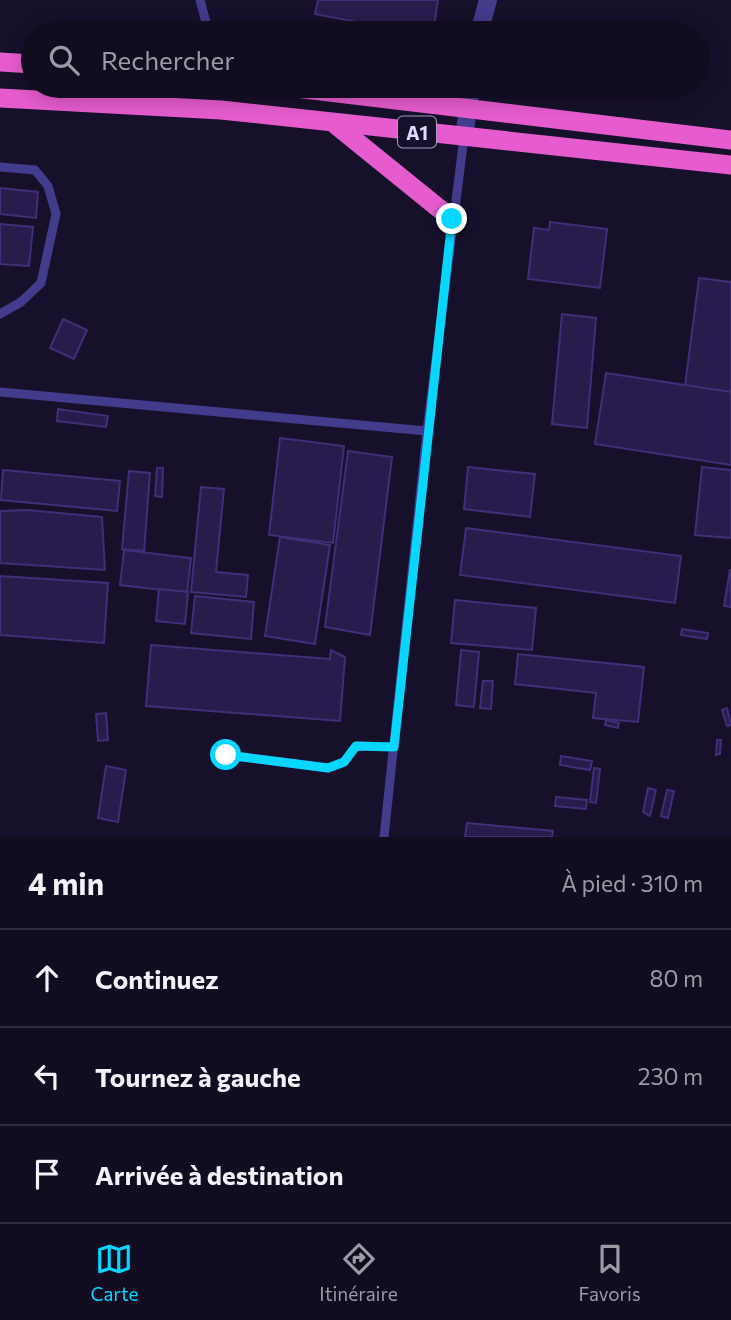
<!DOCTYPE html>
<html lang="fr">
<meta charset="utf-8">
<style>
:root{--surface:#110c20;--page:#1e1a2d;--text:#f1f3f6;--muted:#9c9ba5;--line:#302c3e;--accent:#07d6ff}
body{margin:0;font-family:Commissioner,sans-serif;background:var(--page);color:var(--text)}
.stop{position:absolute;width:21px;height:21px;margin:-16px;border:5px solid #07d6ff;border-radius:50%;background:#fff}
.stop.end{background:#07d6ff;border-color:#fff;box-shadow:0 2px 7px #0008}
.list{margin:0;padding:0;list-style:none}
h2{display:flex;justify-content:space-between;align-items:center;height:91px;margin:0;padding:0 28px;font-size:30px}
h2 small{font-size:23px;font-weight:400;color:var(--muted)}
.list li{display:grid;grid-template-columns:46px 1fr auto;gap:21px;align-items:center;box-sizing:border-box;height:98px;padding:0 28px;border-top:2px solid var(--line)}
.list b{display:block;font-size:26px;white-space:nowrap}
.list em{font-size:23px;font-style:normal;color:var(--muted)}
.icon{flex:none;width:38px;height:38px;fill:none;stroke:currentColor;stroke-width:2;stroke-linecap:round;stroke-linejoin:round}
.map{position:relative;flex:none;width:731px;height:837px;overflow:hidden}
.search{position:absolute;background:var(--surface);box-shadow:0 4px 18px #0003;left:21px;right:21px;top:21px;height:77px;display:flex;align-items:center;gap:18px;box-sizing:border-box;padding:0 24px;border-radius:38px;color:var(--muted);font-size:26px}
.sheet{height:385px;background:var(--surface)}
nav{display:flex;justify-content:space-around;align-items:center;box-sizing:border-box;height:98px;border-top:2px solid var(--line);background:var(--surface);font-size:19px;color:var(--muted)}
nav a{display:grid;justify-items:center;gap:4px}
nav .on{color:var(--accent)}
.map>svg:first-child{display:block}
</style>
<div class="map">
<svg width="731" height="837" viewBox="0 0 731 837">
<rect width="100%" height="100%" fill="#17102b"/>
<!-- building -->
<g fill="#291c4d" stroke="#412e79" stroke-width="2">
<path d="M318,0H438L433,33H415L315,14Z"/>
<path d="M0,188L38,192L36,218L0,214Z"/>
<path d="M550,222L607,229L600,288L528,279L534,228L549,230Z"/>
<path d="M0,224L33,227L29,266L0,264Z"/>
<path d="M699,278L731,282V392L685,386Z"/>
<path d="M562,314L596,318L587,428L552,424Z"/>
<path d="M63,319L87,330L74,359L50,348Z"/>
<path d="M606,373L731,392V465L595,444Z"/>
<path d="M58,409L108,416L106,427L57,421Z"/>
<path d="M280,438L344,446L333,543L269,535Z"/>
<path d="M348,451L392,457L370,635L325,627Z"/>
<path d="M468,467L535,474L530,517L464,509Z"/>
<path d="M702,467L731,470V538L695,535Z"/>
<path d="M157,468H163L162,497L155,496Z"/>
<path d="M3,470L120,481L117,511L1,500Z"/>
<path d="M129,471L150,473L144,551L122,549Z"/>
<path d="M201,487L224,489L216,572L248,575L246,597L191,592Z"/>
<path d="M27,510L102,517L105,570L0,563V511Z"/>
<path d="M466,528L681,556L675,603L460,575Z"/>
<path d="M280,537L330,545L315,644L265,636Z"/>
<path d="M124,550L191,558L187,593L120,585Z"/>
<path d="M730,570H731V607L724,606Z"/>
<path d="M0,576L108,583L104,643L0,635Z"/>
<path d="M159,589L188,592L185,624L156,621Z"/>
<path d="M195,596L254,602L251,639L191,633Z"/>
<path d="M455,600L536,608L532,650L451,643Z"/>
<path d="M682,629L708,633L707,639L681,635Z"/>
<path d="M151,645L330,659L331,650L345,657L340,721L146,706Z"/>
<path d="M461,650L479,652L474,707L456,705Z"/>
<path d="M518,654L644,667L638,722L593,718L596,693L515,684Z"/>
<path d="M483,681H493L491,709L480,708Z"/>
<path d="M727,708L731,725L727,726L722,710Z"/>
<path d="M106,713L108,740L98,741L96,714Z"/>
<path d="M606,720L619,723L618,728L605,725Z"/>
<path d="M717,740H721L720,754L716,755Z"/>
<path d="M561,756L592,761L590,770L560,765Z"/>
<path d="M106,766L126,770L118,822L98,818Z"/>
<path d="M594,768L600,769L596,803L590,802Z"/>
<path d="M648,788L656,790L650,816L643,812Z"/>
<path d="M667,790L674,791L668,818L661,816Z"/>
<path d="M556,797L587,800L586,809L555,806Z"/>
<path d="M467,823L553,831L552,837H465Z"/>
</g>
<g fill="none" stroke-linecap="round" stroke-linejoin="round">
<!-- service -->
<g stroke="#433b8b" stroke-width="9">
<path d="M200,0L209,33"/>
<path d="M0,167L35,170L48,186L56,214L41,283L21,302L0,314"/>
<path d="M0,392L427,431"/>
<path d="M227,755L328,768L344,762L356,746L394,747"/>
<path d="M384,837L427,431L464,137"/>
</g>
<!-- minor -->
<g stroke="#433b8b" stroke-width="18">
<path d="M479,33L488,0"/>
<path d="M464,137L471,86"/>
</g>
<!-- trunk -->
<g stroke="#e65cce" stroke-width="19">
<path d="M0,62L33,64"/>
<path d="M279,86L731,140"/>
<path d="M0,98L221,110L731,165"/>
<path d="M336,125L452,219"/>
</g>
</g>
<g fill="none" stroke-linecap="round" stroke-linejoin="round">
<!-- route -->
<path stroke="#07d6ff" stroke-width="9" d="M226,755L328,768L344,762L356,746L394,747L452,219"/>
</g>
<g text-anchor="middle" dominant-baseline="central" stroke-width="6" stroke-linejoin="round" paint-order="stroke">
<!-- shield labels -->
<rect fill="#17102b" stroke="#a49ebf" stroke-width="2" x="398" y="116.5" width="38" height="31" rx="5"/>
<g font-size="19" font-weight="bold" fill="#e1dbff">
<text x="417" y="132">A1</text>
</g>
</g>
</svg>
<div class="stop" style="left:226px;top:755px"></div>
<div class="stop end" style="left:452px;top:219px"></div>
<div class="search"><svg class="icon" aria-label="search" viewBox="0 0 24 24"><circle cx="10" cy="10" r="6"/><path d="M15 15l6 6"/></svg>Rechercher</div>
</div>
<section class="sheet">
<h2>4 min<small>À pied · 310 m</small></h2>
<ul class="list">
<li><svg class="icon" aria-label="ahead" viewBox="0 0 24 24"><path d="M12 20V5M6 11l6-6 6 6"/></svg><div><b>Continuez</b></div><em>80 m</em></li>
<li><svg class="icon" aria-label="left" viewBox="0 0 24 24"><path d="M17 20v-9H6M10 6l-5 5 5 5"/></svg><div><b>Tournez à gauche</b></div><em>230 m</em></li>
<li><svg class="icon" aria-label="arrive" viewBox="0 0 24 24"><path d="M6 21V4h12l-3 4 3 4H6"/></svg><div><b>Arrivée à destination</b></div></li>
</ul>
</section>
<nav>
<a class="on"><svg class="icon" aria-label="map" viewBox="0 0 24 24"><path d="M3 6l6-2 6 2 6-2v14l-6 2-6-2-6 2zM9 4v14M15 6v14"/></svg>Carte</a>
<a><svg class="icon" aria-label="directions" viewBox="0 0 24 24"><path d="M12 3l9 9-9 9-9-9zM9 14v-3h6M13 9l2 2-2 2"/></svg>Itinéraire</a>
<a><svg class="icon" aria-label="saved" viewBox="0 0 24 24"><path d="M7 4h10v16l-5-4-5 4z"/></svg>Favoris</a>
</nav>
